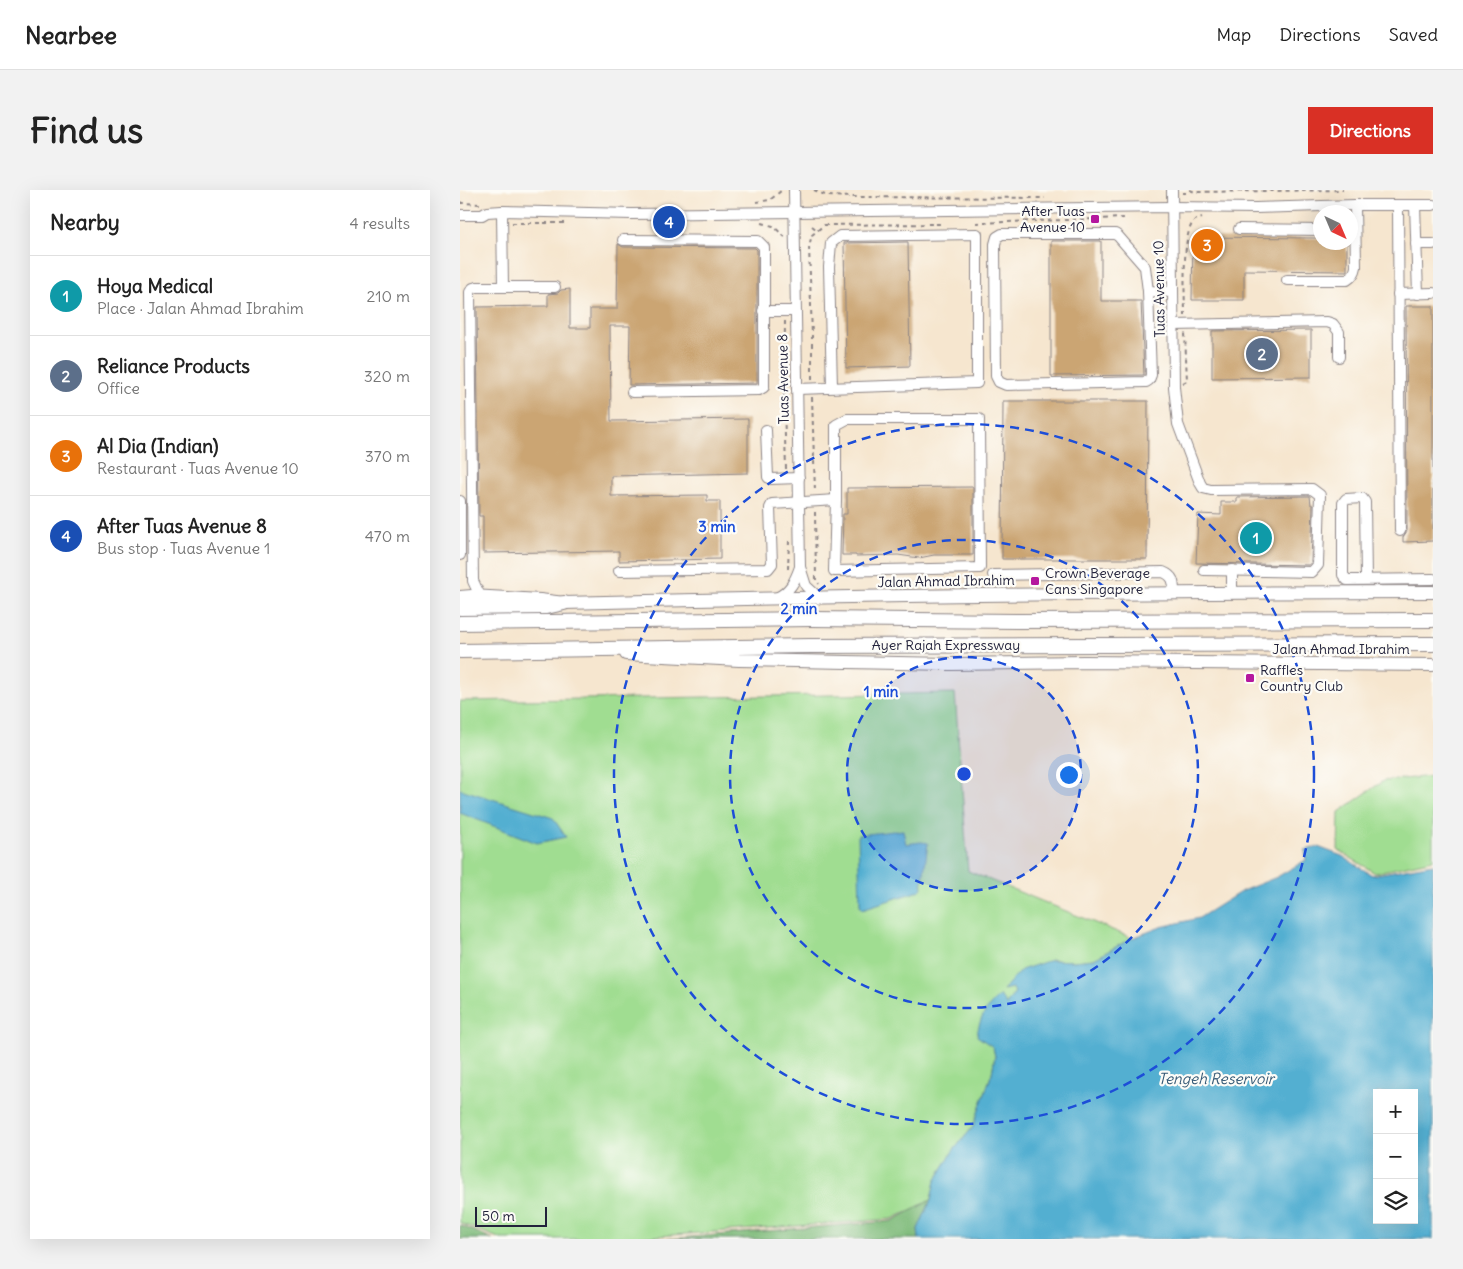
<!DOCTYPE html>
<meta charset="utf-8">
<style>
:root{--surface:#fff;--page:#f2f2f2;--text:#222;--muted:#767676;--line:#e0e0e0;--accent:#d93025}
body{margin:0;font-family:Delius,sans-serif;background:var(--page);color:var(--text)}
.controls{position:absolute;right:15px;bottom:15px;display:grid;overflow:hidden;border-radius:0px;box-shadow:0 5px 20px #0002}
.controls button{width:45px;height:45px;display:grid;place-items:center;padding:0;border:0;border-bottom:1px solid var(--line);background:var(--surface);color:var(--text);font:25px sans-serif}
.compass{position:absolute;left:853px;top:15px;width:45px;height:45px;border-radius:50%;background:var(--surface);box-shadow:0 5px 20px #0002;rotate:136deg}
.scale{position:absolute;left:15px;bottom:12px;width:72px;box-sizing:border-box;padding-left:5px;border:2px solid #22223b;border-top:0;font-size:14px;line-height:18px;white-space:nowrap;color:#22223b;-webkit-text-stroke:4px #fdfcf7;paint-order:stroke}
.you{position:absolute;left:608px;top:584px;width:18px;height:18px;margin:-12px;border:4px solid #fff;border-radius:50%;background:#1a73e8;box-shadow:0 0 0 8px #1a73e833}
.badge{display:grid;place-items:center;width:32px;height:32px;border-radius:50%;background:var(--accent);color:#fff;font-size:16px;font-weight:700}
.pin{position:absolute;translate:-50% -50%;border:2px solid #fff;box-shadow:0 1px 5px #0006}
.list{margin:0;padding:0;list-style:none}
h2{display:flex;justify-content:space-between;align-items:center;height:65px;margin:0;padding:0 20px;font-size:21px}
h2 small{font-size:16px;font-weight:400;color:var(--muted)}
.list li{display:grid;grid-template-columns:32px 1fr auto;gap:15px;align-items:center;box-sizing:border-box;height:80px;padding:0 20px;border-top:1px solid var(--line)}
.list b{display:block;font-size:19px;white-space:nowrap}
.list p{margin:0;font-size:16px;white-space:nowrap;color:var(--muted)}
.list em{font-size:16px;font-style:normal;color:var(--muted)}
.icon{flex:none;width:28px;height:28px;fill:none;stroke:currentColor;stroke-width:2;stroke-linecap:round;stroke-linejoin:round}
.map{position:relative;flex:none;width:973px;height:1049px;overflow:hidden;border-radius:0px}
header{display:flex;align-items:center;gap:30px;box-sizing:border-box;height:70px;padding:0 25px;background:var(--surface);border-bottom:1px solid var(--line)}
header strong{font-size:24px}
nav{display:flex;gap:28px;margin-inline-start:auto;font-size:18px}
.intro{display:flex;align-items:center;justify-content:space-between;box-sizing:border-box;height:120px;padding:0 30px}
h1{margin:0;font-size:35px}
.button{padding:12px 22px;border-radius:0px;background:var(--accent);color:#fff;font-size:18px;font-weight:700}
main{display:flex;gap:30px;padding:0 30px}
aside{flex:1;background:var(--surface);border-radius:0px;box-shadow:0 5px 20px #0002}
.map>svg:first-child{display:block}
</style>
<header>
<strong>Nearbee</strong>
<nav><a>Map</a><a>Directions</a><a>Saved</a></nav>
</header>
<div class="intro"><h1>Find us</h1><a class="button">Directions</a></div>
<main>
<aside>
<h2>Nearby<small>4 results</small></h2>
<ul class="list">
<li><span class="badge" style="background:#0f9aa8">1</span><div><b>Hoya Medical</b><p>Place · Jalan Ahmad Ibrahim</p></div><em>210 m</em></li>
<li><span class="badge" style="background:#5c6f8a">2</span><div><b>Reliance Products</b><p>Office</p></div><em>320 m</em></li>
<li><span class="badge" style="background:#e8710a">3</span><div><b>Al Dia (Indian)</b><p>Restaurant · Tuas Avenue 10</p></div><em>370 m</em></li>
<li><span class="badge" style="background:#1a4fb4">4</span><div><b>After Tuas Avenue 8</b><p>Bus stop · Tuas Avenue 1</p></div><em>470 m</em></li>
</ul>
</aside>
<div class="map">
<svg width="973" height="1049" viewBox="0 0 973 1049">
<rect width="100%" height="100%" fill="#fdfcf7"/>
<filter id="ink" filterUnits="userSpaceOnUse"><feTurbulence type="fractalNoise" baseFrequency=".02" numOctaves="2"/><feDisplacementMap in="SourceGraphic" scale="10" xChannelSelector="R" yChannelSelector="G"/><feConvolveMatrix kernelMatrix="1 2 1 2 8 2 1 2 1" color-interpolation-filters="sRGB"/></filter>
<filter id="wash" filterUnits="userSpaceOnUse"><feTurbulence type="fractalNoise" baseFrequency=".0096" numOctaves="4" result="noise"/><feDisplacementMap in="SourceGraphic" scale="20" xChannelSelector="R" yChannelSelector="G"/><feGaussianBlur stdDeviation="1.12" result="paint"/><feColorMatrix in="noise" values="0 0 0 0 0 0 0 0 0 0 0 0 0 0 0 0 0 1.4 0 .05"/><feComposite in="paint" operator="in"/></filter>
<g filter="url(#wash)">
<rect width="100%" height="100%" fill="#f6e6cf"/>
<!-- green -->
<g fill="#a0dd91" stroke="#618066">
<path d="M495,503L508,681L672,748L634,769L614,771L591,770L544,799L552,798L555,802L546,815L533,857L535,866L532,883L513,937L493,961L475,991L471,1010L432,1029L158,1049H41L0,1033V511Z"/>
<path d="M973,586V670L915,683L878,660L879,622L923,591Z"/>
</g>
<!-- forest -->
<g fill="#80bc7b" stroke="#516f5b">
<path d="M471,1010L458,1039L459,1049H206L432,1031Z"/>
<path d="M0,1035L33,1049H0Z"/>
</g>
<!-- water -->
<g fill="#53afd1" stroke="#3a6886" fill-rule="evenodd">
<path d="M0,599L93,628L106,647L77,653L0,623Z"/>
<path d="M443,640L446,654L461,652L468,653L462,698L459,701L402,719L400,715L398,645Z"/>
<path d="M858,657L882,666L912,685L973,674V1049H459L458,1039L471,1010L475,991L493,961L513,937L532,883L535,866L533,857L517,846C519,828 527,817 540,805L546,815L555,802L552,798L543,800L561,780L591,770L614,771L634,769L672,748L701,737L739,728L782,701L817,687L846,670L845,660ZM917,903H954V1030H917Z"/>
</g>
<g id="blocks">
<!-- building -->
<g fill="#cba573">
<path d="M733,47L860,48V52H887V81L784,80V110H732Z"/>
<path d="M591,51H641V111H681L684,185L591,186Z"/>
<path d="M448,52L450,176L386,178L384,53Z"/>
<path d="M158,54L163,57L295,58L297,60V193L169,195L170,136H150L151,231L288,229V283L151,286V306L247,305V311H260V369L159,371V361L23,363V326H19L17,117L88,116V104L98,103L101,100L110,99V138H130V119H157Z"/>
<path d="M946,116H973V351L943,352V347L947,341Z"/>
<path d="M851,140V187L752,188V141Z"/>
<path d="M543,211H688L687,369H542Z"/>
<path d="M513,297V365H474L459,368L438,365L396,366V365H382L383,324H387V298Z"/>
<path d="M850,306L851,315H853L851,372L849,375L736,373L738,324L761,325V312H777V307Z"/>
</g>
</g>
</g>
<g filter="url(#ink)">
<use href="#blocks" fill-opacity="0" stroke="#8c8485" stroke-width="1"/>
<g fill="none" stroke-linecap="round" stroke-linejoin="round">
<defs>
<g id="minor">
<path d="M334,0L340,377L346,396L359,408"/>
<path d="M712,0L714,197L718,234L740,293L743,298L751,300L852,299L860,305L858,375L852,382L744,380"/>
<path d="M938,15L940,341"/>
<path d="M955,15L958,104"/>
<path d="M42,21L43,97"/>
<path d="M0,25H22L27,22L42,21L172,24L712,17L796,18L895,15H973"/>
<path d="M779,39L861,40"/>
<path d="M542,44H655L658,46L685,77L688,101L691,185L689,190L686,192L546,195L539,192L536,186L535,54L537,47Z"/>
<path d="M163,50L298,51L304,57V197L299,200L172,202"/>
<path d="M956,54H973"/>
<path d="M827,90H887C892,87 895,83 896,77L895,15"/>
<path d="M688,101L713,102"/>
<path d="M938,104L973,103"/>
<path d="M303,121H335"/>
<path d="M713,135L867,132L873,134L879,142V167"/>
<path d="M337,199L517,193V44L380,46L371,53L369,77L372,197"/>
<path d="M387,229H519L520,378L374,381L376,310V235Z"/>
<path d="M306,240L308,287L310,289L339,288"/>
<path d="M0,311V365"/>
<path d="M159,381L308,379L312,374L310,318L312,314L376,310"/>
<path d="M533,385L703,382C713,386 714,391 714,402"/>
<path d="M906,390L905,312L902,308L886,309L883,313V385L887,390L973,389"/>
<path d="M772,402V380"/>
<path d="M21,408L13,391L10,102L13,98L17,97H95"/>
<path d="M316,408C330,402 335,391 340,377"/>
</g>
<g id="major">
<path d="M0,407L12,406L80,410L104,413C394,406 683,402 973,402"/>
<path d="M166,464L279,470L490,474L625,472L973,475"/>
</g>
<g id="highway">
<path d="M0,418L86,417L104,413"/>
<path d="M0,433L352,429L556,431L973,430"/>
<path d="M0,461L351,456L973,454"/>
</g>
</defs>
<!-- minor casing -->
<use href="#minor" stroke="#8c8485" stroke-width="12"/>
<!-- major casing -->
<use href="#major" stroke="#8c8485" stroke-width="14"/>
<!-- highway casing -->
<use href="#highway" stroke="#8c8485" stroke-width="16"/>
<!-- path -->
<g stroke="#8c8485" stroke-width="2" stroke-dasharray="4 4" stroke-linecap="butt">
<path d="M354,0L367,6L393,7L585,8"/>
<path d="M730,0L735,2L883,0"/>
<path d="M722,3H728"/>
<path d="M0,12L2,13L21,14"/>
<path d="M296,12L310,10L322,0"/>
<path d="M52,33H105"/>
<path d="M302,33L313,36L325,47"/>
<path d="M516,33L666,28"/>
<path d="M352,36L357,40"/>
<path d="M725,126C725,108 721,41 735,30C737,29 739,29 742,28"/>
<path d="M325,131L324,215L326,279"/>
<path d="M352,189V146L349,56L352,45L364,35L481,34"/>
<path d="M723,193L727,191L725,143"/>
<path d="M352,207L355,302"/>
<path d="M355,322L356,390L359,394"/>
<path d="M328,379L329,351"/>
</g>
<!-- minor -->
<use href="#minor" stroke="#fff" stroke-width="10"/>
<!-- major -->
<use href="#major" stroke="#fff" stroke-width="12"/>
<!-- highway -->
<use href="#highway" stroke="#fff" stroke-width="14"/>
</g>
</g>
<!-- distance rings -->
<circle cx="504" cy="584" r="117" fill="#1d4ed8" fill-opacity=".12"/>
<g fill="none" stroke="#1d4ed8" stroke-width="2.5" stroke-dasharray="9 6">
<circle cx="504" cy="584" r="117"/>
<circle cx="504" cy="584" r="234"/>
<circle cx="504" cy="584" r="350"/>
</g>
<!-- markers -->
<g fill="#b5179e" stroke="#fdfcf7" stroke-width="2">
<rect x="630" y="24" width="10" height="10" rx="2.5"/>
<rect x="570" y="386" width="10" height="10" rx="2.5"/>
<rect x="785" y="483" width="10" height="10" rx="2.5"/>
</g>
<g text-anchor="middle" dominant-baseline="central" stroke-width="4.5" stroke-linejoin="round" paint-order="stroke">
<!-- poi labels -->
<g font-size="14" fill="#22223b" stroke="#fdfcf7" text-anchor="start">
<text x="625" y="21" text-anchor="end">After Tuas<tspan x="625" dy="16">Avenue 10</tspan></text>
<text x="585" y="383">Crown Beverage<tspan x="585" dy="16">Cans Singapore</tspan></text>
<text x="800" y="480">Raffles<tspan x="800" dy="16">Country Club</tspan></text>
</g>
<!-- street labels -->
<g font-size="14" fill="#22223b" stroke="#fdfcf7">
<text transform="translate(699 99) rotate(-91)">Tuas Avenue 10</text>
<text transform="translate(323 189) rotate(-91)">Tuas Avenue 8</text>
<text transform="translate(486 391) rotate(-1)">Jalan Ahmad Ibrahim</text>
<text x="486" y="455">Ayer Rajah Expressway</text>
<text x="881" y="459">Jalan Ahmad Ibrahim</text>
</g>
<!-- water labels -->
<g font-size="15" font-style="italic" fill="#365a77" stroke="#fdfcf7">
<text x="756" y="888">Tengeh Reservoir</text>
</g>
</g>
<circle cx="504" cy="584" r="8" fill="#1d4ed8" stroke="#fdfcf7" stroke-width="2.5"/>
<g font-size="15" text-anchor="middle" font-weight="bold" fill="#1d4ed8" stroke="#fdfcf7" stroke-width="4.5" stroke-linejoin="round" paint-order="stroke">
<text x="257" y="342">3 min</text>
<text x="339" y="424">2 min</text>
<text x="421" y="507">1 min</text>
</g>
</svg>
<div class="controls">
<button>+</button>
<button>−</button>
<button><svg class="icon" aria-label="layers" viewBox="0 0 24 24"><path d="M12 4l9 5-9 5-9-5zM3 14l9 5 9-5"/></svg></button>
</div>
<svg class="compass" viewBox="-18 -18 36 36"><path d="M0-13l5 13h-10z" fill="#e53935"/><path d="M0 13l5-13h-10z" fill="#767676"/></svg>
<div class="scale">50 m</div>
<div class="you"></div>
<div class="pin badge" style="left:796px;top:348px;background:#0f9aa8">1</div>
<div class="pin badge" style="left:802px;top:164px;background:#5c6f8a">2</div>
<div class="pin badge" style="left:747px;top:55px;background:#e8710a">3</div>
<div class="pin badge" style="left:209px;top:32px;background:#1a4fb4">4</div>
</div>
</main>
